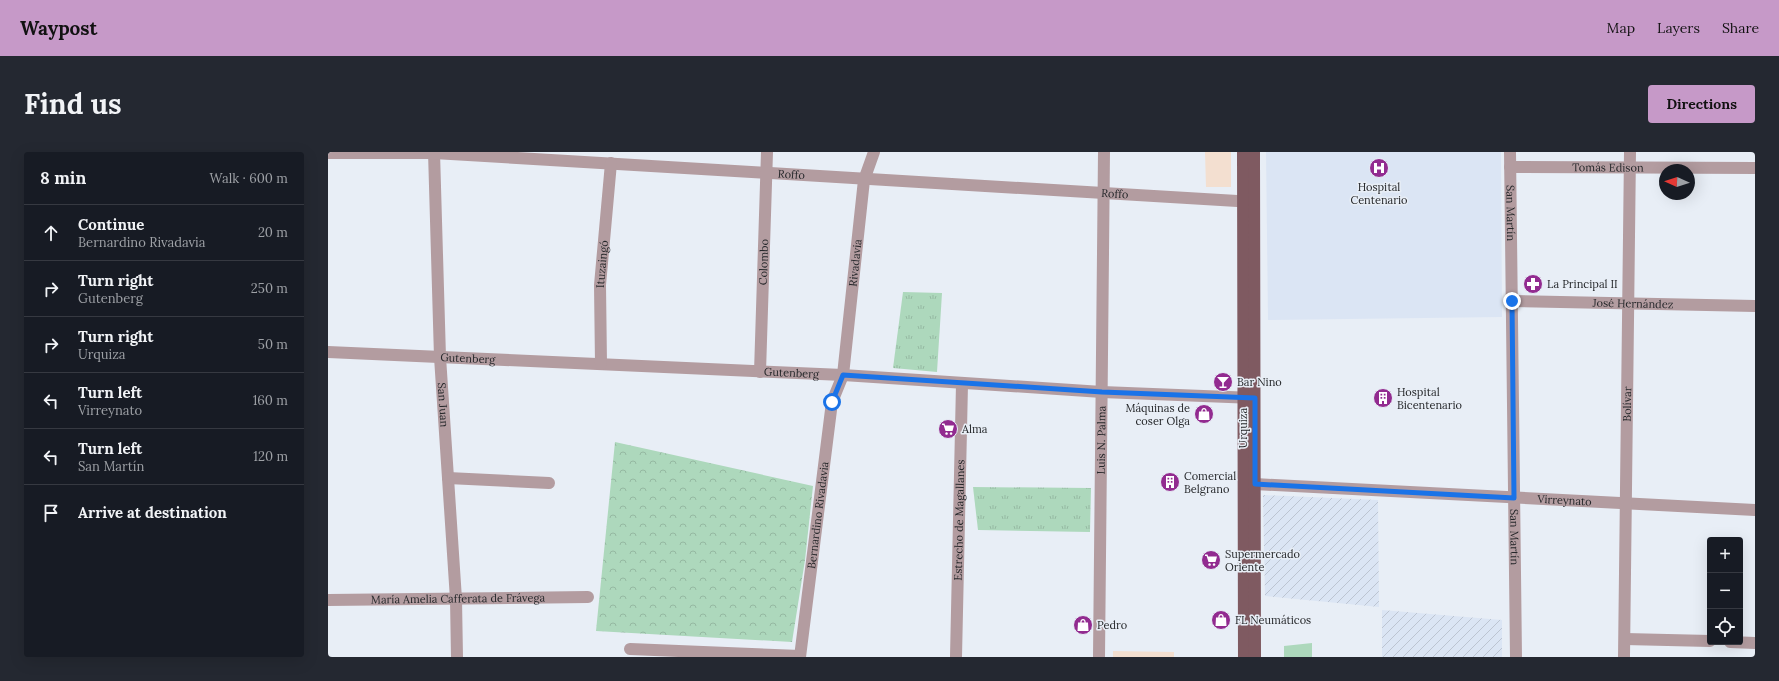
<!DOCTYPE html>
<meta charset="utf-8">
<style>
:root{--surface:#171b24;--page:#242831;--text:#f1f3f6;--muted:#9ea1a6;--line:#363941;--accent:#c699c8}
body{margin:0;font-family:Lora,serif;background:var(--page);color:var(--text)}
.controls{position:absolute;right:12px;bottom:12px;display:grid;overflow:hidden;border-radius:4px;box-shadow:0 4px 16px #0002}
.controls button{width:36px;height:36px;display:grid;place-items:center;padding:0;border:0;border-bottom:1px solid var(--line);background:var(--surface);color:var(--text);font:20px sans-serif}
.compass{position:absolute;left:1331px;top:12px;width:36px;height:36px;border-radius:50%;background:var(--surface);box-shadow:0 4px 16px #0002;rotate:273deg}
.stop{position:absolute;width:12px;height:12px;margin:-9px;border:3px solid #1a73e8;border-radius:50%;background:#fff}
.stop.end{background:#1a73e8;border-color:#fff;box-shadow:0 1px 4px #0008}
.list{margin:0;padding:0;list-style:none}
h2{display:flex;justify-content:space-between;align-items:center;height:52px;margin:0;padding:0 16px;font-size:17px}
h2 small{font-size:13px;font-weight:400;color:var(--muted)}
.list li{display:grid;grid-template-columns:26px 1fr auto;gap:12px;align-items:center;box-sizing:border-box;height:56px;padding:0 16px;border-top:1px solid var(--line)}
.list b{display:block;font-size:15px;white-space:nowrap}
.list p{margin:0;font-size:13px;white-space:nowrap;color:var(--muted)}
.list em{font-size:13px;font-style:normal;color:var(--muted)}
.icon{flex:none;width:22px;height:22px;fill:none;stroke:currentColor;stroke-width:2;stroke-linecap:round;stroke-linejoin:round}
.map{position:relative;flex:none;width:1427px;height:505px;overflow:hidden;border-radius:4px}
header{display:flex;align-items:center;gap:24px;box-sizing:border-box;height:56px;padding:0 20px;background:var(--accent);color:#111}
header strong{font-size:19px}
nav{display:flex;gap:22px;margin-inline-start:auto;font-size:14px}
.intro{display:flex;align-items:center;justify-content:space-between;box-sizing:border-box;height:96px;padding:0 24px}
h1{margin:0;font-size:28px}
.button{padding:10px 18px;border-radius:4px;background:var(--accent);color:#111;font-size:14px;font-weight:700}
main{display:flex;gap:24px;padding:0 24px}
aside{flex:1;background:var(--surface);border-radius:4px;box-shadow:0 4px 16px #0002}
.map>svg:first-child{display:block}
</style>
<header>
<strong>Waypost</strong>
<nav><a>Map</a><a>Layers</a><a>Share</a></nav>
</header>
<div class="intro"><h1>Find us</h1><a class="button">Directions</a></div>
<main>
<aside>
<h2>8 min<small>Walk · 600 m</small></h2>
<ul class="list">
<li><svg class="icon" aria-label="ahead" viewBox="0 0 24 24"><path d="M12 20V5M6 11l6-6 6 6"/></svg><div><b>Continue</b><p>Bernardino Rivadavia</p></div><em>20 m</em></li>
<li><svg class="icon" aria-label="right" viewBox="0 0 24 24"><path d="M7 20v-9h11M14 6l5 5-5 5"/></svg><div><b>Turn right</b><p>Gutenberg</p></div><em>250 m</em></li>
<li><svg class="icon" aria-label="right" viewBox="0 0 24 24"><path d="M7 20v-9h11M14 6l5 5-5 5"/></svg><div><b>Turn right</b><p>Urquiza</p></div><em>50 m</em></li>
<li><svg class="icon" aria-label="left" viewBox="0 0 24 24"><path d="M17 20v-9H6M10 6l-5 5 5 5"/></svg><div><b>Turn left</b><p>Virreynato</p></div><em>160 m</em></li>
<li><svg class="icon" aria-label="left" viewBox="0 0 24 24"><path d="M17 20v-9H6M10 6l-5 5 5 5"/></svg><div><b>Turn left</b><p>San Martín</p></div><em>120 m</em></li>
<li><svg class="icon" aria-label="arrive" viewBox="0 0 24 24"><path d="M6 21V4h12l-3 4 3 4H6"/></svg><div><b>Arrive at destination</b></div></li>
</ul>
</aside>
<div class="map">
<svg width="1427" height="505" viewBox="0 0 1427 505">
<defs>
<pattern id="industrial-furrows" width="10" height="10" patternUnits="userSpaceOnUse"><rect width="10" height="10" fill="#dbe5f4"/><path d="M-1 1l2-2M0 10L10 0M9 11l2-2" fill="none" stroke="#bcc4d1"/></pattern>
<pattern id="grass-tufts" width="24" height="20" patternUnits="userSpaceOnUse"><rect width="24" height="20" fill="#add8bc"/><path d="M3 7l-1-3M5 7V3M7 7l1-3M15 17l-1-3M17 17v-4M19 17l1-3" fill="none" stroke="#95b9a2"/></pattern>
<pattern id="forest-crowns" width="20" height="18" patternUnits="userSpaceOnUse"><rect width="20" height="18" fill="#add8bc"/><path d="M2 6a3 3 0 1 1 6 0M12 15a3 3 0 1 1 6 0" fill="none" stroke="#95b9a2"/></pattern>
</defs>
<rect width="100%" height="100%" fill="#e8eef6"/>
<!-- commercial -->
<g fill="#f3dfd0">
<path d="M877,0H903V35H878Z"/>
<path d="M785,499L846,500V505H785Z"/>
</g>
<!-- industrial -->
<g fill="url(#industrial-furrows)">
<path d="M935,343L1050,348L1051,455L937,444Z"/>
<path d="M1054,458L1174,468V505H1054Z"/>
</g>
<!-- built -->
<path fill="#dbe5f4" d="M938,0H1173L1174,165L940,168Z"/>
<!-- grass -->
<g fill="url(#grass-tufts)">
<path d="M575,140L614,141L609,220L565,216Z"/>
<path d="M645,335L763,336L762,380L650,378Z"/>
</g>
<!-- forest -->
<path fill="url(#forest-crowns)" d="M287,290L485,334L477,408L464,490L268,479Z"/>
<!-- pitch -->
<path fill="#add8bc" d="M984,491V505H956V494Z"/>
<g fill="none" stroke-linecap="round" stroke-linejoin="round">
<!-- minor -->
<g stroke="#b39ca0" stroke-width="12">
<path id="s1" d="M106,0L112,205L128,447L129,505"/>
<path id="s2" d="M1182,0L1188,505"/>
<path id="s3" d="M0,1H106L926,50"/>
<path id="s4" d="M1182,15L1427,16"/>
<path id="s5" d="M1184,149L1427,154"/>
<path id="s6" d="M0,200L515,223L774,240L926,246"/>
<path id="s7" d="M273,212L272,133L283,11"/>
<path id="s8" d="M432,220L439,0"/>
<path d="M120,326L221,331"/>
<path id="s9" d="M927,332L1427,358"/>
<path id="s10" d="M0,448L260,445"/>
<path d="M1297,487L1382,489"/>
<path d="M1402,490L1427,491"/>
<path d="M302,497L472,504"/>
<path id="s11" d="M472,505L504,250L515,223L536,28L546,0"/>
<path id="s12" d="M628,505L634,232"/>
<path id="s13" d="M771,505L776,0"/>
<path id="s14" d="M1296,505L1302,0"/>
</g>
<!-- major -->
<g stroke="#7f5a61" stroke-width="12">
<path d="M915,0L916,505"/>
<path d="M926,0L927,505"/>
</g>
</g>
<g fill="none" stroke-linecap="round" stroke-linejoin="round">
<!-- route -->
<path stroke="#1a73e8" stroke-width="5" d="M504,250L515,223L774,240L927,246V332L1186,346L1184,149"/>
</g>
<!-- icons -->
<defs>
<symbol id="hospital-disc" viewBox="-11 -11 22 22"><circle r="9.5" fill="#922b90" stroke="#e8eef6"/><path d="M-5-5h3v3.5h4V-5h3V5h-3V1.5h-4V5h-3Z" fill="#fff"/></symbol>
<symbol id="pharmacy-disc" viewBox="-11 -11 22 22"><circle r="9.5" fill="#922b90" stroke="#e8eef6"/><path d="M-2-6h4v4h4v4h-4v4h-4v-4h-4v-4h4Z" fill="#fff"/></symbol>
<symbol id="bar-disc" viewBox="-11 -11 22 22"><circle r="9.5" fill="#922b90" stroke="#e8eef6"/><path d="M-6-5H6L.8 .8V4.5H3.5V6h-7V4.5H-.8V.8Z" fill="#fff"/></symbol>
<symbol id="building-disc" viewBox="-11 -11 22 22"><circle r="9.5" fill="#922b90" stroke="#e8eef6"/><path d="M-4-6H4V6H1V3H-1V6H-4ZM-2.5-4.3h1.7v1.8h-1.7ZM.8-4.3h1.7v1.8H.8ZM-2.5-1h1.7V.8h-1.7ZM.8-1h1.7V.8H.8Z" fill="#fff"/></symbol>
<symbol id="shop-disc" viewBox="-11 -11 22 22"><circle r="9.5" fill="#922b90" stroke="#e8eef6"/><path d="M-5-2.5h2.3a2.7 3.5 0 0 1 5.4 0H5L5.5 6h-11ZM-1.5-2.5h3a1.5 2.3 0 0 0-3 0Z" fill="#fff"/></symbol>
<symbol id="supermarket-disc" viewBox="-11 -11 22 22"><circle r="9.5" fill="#922b90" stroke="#e8eef6"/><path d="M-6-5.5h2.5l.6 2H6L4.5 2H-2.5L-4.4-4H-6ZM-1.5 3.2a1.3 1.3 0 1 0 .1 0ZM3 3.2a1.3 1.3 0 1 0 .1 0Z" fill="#fff"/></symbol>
</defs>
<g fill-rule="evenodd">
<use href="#hospital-disc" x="1040" y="5" width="22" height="22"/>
<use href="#pharmacy-disc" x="1194" y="121" width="22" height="22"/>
<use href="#bar-disc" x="884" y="219" width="22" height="22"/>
<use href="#building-disc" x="1044" y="235" width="22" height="22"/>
<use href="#shop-disc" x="865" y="251" width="22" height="22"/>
<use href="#supermarket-disc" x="609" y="266" width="22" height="22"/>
<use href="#building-disc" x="831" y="319" width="22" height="22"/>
<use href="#supermarket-disc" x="872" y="397" width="22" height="22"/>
<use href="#shop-disc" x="882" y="457" width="22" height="22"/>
<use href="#shop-disc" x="744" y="462" width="22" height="22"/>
</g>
<g text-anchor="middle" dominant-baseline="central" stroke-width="3" stroke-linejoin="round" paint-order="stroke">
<!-- street labels -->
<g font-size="11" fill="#25272a" stroke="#e8eef6">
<text stroke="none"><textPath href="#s4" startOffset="98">Tomás Edison</textPath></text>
<text stroke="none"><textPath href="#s3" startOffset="464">Roffo</textPath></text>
<text stroke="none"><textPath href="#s3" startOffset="788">Roffo</textPath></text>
<text stroke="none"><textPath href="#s2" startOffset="61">San Martín</textPath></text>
<text stroke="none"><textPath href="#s8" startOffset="110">Colombo</textPath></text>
<text stroke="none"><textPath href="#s11" startOffset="399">Rivadavia</textPath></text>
<text stroke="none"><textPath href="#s7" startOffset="100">Ituzaingó</textPath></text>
<text stroke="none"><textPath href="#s5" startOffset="121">José Hernández</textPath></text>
<text stroke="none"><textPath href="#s6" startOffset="140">Gutenberg</textPath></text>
<text stroke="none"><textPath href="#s6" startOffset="464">Gutenberg</textPath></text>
<text stroke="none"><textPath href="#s1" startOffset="253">San Juan</textPath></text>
<text stroke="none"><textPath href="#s14" startOffset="253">Bolívar</textPath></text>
<text transform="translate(915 276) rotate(-90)">Urquiza</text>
<text stroke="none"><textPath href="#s13" startOffset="217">Luis N. Palma</textPath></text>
<text stroke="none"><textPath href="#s9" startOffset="310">Virreynato</textPath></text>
<text stroke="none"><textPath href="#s11" startOffset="143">Bernardino Rivadavia</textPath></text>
<text stroke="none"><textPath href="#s12" startOffset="137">Estrecho de Magallanes</textPath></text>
<text stroke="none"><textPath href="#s2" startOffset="385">San Martín</textPath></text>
<text stroke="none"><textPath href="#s10" startOffset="130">María Amelia Cafferata de Frávega</textPath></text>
</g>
<!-- poi labels -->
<g font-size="11" fill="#25272a" stroke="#e8eef6" text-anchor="start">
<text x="1051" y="35" text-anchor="middle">Hospital<tspan x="1051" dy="13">Centenario</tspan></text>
<text x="1219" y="132">La Principal II</text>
<text x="909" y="230">Bar Nino</text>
<text x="1069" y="240">Hospital<tspan x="1069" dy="13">Bicentenario</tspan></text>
<text x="862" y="256" text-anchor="end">Máquinas de<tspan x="862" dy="13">coser Olga</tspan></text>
<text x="634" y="277">Alma</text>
<text x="856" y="324">Comercial<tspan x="856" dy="13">Belgrano</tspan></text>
<text x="897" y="402">Supermercado<tspan x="897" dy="13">Oriente</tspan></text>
<text x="907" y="468">FL Neumáticos</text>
<text x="769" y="473">Pedro</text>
</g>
</g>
</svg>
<div class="controls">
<button>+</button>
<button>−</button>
<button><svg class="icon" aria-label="locate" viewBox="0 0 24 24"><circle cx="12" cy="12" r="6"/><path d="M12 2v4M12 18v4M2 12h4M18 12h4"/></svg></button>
</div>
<svg class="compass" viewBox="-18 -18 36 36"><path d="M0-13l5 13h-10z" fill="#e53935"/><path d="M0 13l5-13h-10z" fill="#9ea1a6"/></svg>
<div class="stop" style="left:504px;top:250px"></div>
<div class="stop end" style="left:1184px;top:149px"></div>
</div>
</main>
